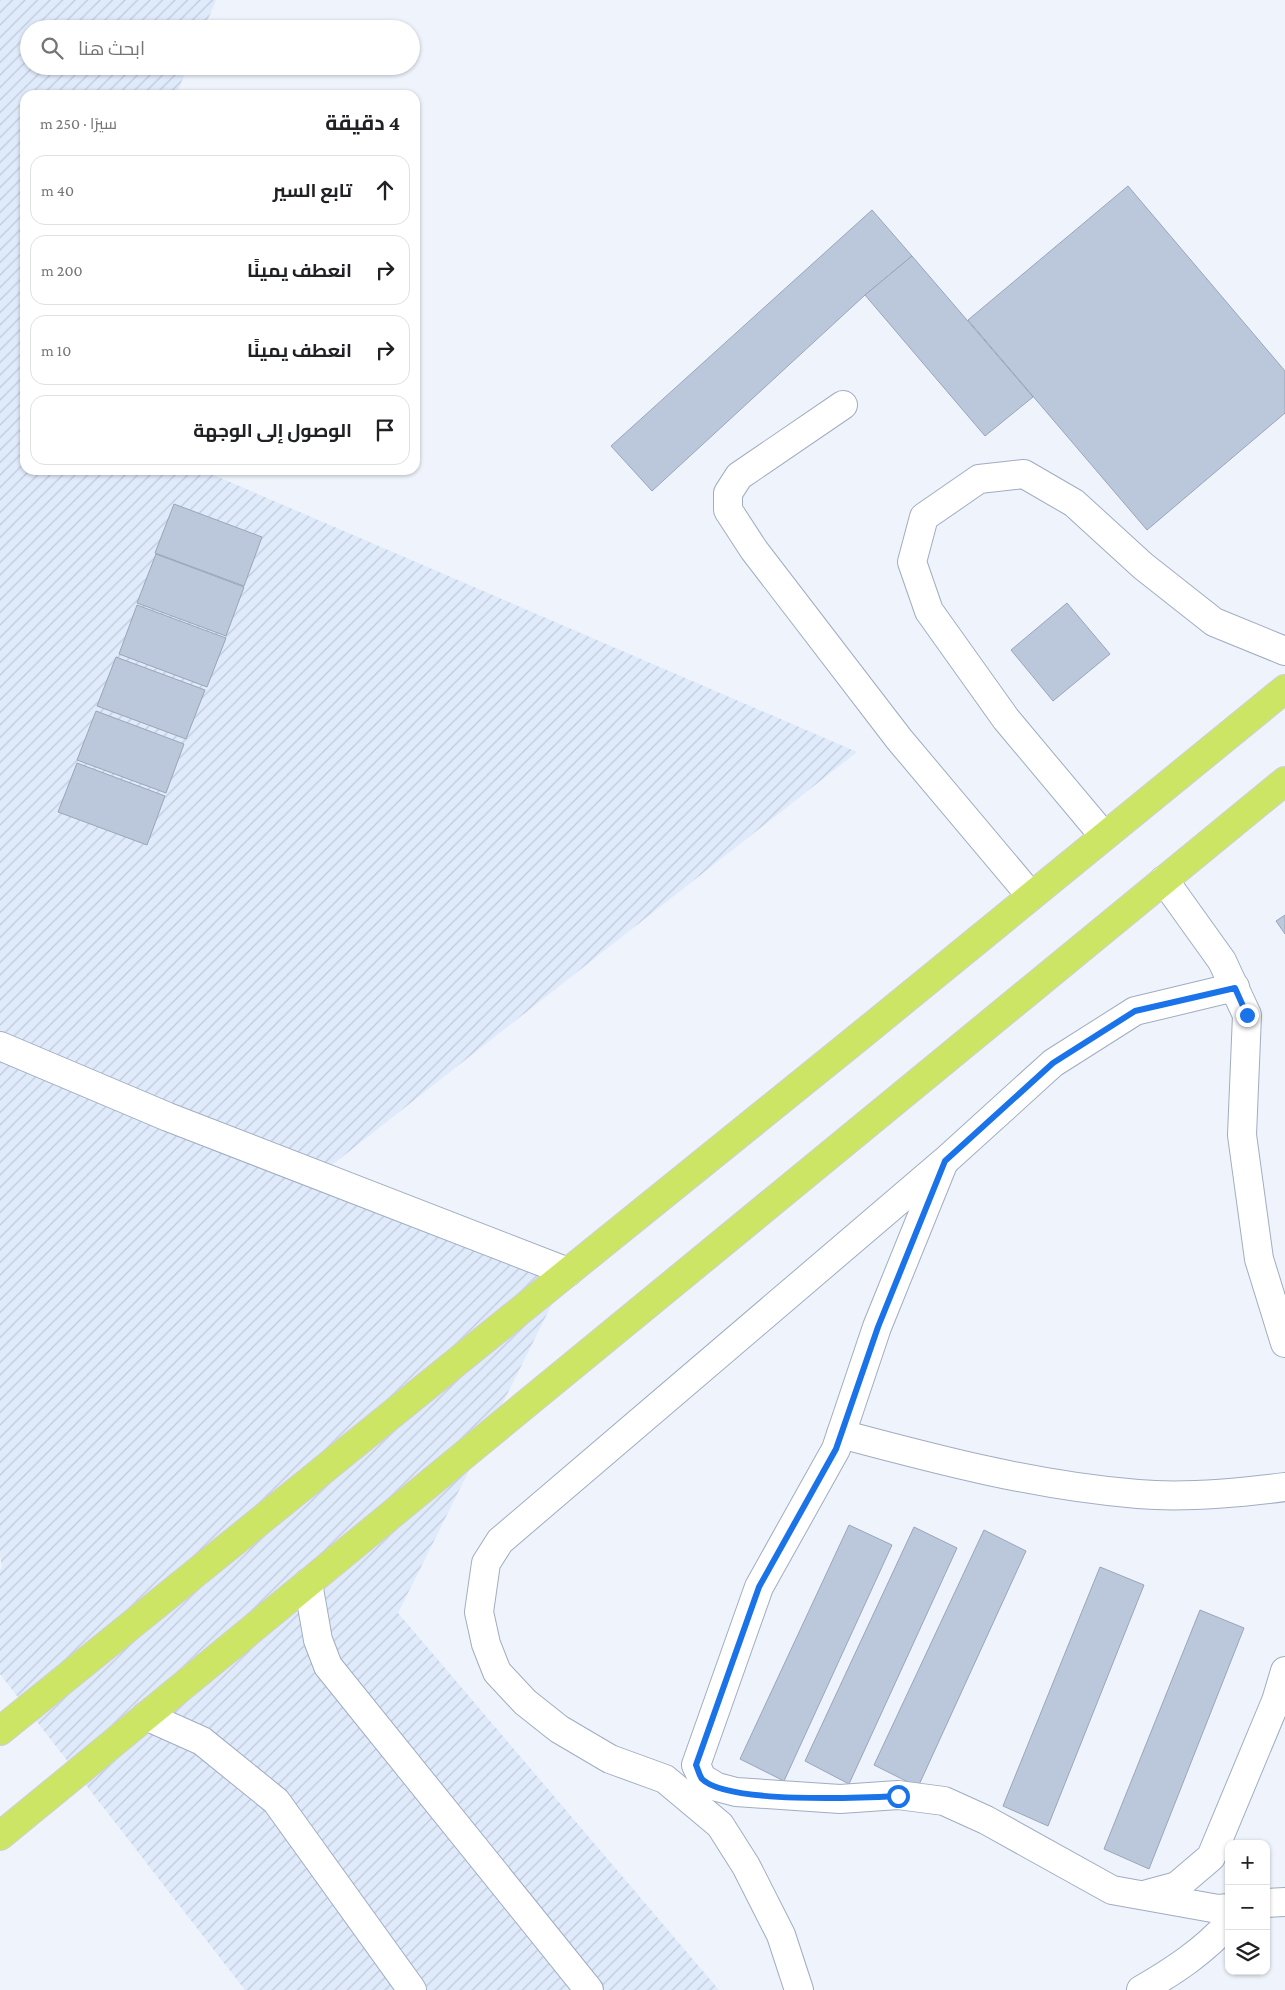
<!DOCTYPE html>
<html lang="ar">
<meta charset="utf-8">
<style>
:root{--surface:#fff;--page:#f2f2f2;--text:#202124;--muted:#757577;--line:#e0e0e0}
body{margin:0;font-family:"Crimson Pro",Cairo,serif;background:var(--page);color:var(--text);direction:rtl}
.controls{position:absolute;right:15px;bottom:15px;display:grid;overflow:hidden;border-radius:10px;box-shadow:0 1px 4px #0004}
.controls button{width:45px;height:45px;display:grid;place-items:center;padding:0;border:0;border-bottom:1px solid var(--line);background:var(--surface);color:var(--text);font:25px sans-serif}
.stop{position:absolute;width:15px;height:15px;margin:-11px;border:4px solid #1a73e8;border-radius:50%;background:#fff}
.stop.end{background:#1a73e8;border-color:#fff;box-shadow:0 1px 5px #0008}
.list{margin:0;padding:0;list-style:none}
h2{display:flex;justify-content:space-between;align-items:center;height:65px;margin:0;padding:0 20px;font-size:21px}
h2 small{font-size:16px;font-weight:400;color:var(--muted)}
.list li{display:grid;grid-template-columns:32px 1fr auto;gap:15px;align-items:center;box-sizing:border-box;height:70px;margin:0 10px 10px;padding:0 10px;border:1px solid var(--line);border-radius:15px}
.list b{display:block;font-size:19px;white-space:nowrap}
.list em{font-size:16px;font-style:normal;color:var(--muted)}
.icon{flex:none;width:28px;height:28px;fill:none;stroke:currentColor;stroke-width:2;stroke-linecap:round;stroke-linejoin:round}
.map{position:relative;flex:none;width:1285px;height:1990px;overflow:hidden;direction:ltr}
.search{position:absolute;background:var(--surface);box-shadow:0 1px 4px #0004;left:20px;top:20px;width:400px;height:55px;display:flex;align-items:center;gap:12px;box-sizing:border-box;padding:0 18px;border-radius:28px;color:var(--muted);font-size:19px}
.panel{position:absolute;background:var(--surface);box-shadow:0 1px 4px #0004;left:20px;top:90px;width:400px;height:385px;border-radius:15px;direction:rtl}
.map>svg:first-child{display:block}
</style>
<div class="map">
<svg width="1285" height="1990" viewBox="0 0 1285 1990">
<defs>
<pattern id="industrial-furrows" width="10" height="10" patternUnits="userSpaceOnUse" patternTransform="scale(1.25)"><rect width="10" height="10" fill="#dfeafb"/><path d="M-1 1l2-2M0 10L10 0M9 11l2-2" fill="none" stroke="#c0c9d8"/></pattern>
</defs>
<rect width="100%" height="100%" fill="#eef3fc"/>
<!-- industrial -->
<path fill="url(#industrial-furrows)" d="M0,0H216L204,29H29V66H188L176,95H25V470H202L857,752L319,1175L568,1272L398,1613L719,1990H245L0,1674V1570L2,1568L0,1554Z"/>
<!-- building -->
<g fill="#bbc8dc" stroke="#99a6b9">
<path d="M1128,186L1285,371V413L1147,530L968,320Z"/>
<path d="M872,210L912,256L865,295L652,491L611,446Z"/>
<path d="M912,256L1033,397L985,436L865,295Z"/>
<path d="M174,504L262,537L244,586L155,553Z"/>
<path d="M156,554L244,587L226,636L137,603Z"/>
<path d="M1067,603L1110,654L1053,701L1011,650Z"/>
<path d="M137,605L226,638L207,687L119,654Z"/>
<path d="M116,657L205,690L186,739L97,706Z"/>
<path d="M96,711L184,744L166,793L77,760Z"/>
<path d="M77,763L165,796L147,845L58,812Z"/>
<path d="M1285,915V934L1276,921Z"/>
<path d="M849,1525L892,1545L784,1781L740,1759Z"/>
<path d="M914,1527L957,1548L849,1784L805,1761Z"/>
<path d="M984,1530L1026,1551L918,1787L874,1765Z"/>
<path d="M1100,1567L1144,1585L1048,1826L1003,1806Z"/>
<path d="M1200,1610L1244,1628L1149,1869L1104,1849Z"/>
</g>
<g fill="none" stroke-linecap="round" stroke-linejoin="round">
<defs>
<g id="minor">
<path d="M843,405L739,476L728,493V510L754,550L899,739L1031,896"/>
<path d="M1104,836L1006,719L929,611L912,562L924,517L979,479L1024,474L1074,503L1143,566L1214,622L1285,651"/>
<path d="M1164,880L1222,961L1247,1015L1242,1135L1259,1259L1285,1343"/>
<path d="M0,1046L168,1117L568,1272"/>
<path d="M943,1164L877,1327L836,1449L759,1587L696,1765L702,1778L717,1787L736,1792L840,1799L898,1795L944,1801L986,1820L1112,1890L1218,1909L1229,1908"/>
<path d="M841,1434C938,1460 1037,1486 1138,1494C1184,1498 1239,1493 1285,1487"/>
<path d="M308,1583L318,1640L328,1666L589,1990"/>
<path d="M146,1716L202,1741L276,1801L412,1990"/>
<path d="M1144,1895L1177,1886L1211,1857L1276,1701L1285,1671"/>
<path d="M1266,1903L1285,1902"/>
<path d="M799,1990L781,1935L746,1866L720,1825L665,1779L610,1759L559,1729L525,1702L497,1672L486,1644L479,1612L486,1563L500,1541L945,1161L1053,1063L1135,1011L1235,987"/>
<path d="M1141,1990C1174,1971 1204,1951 1229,1923"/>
</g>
<g id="highway">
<path d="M0,1731L865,1032L1285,689"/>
<path d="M0,1836L1285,781"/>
</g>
</defs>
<!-- minor casing -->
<use href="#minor" stroke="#a0adc1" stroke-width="30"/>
<!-- highway casing -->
<use href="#highway" stroke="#cecfd1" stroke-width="30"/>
<!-- minor -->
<use href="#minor" stroke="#fff" stroke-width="28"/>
<!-- highway -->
<use href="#highway" stroke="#cde565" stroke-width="28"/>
</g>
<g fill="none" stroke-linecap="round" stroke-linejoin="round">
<!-- route -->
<path stroke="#1a73e8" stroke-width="6" d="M898,1796C861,1798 727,1804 702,1779C699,1775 698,1769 696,1765L759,1587L836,1449L878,1327L945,1161L1053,1063L1135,1011L1235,988L1247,1015"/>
</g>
</svg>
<div class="controls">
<button>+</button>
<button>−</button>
<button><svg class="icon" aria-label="layers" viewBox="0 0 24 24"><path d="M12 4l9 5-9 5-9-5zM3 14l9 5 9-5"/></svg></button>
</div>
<div class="stop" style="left:898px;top:1796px"></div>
<div class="stop end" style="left:1247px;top:1015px"></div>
<div class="search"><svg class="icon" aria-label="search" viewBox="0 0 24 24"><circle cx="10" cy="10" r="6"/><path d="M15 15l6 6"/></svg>ابحث هنا</div>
<section class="panel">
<h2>4 دقيقة<small>سيرًا · 250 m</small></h2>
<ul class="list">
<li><svg class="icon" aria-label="ahead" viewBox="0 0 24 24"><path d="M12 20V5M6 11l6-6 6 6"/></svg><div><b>تابع السير</b></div><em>40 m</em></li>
<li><svg class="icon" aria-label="right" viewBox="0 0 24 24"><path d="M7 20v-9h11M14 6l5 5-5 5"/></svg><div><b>انعطف يمينًا</b></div><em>200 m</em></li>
<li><svg class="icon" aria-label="right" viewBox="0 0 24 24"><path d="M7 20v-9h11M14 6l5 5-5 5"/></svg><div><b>انعطف يمينًا</b></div><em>10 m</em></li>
<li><svg class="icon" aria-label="arrive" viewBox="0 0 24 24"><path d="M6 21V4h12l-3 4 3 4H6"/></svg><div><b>الوصول إلى الوجهة</b></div></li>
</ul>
</section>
</div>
